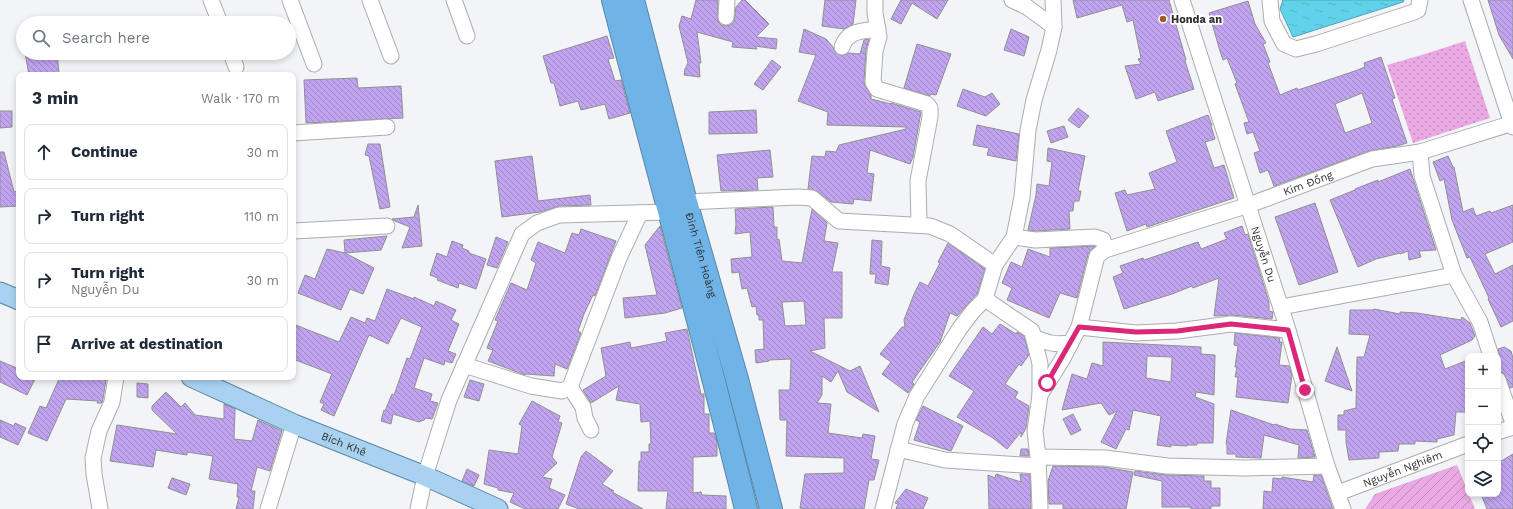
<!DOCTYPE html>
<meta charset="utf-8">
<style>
:root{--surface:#fff;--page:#f2f2f3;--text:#1f2937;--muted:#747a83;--line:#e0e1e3}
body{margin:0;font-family:"Work Sans",sans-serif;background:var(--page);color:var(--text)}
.controls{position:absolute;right:12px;bottom:12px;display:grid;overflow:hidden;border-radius:8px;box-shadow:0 2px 6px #0003}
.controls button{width:36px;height:36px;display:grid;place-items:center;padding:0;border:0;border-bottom:1px solid var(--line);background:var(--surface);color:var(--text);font:20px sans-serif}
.stop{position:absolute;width:12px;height:12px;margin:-9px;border:3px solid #db2777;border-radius:50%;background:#fff}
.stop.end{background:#db2777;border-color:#fff;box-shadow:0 1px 4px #0008}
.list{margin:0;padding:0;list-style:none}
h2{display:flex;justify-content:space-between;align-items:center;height:52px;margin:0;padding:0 16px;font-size:17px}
h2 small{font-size:13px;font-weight:400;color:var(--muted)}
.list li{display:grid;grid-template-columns:26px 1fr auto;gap:12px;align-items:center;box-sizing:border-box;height:56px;margin:0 8px 8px;padding:0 8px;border:1px solid var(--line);border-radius:8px}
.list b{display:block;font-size:15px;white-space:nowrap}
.list p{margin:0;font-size:13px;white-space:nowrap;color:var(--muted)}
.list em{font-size:13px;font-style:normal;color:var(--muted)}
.icon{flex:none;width:22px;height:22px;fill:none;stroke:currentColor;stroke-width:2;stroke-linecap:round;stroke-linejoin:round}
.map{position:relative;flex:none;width:1513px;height:509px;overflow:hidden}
.search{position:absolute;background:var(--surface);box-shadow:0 2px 6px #0003;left:16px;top:16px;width:280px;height:44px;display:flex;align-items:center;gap:10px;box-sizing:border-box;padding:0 14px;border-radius:22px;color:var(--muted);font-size:15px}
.panel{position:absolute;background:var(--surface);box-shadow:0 2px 6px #0003;left:16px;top:72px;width:280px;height:308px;border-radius:8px}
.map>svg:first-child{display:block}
</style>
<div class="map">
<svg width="1513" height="509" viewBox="0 0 1513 509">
<defs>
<pattern id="park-dots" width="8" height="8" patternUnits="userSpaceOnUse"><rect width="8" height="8" fill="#eaa9e2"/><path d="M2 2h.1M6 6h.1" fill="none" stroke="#be8ab8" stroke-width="1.8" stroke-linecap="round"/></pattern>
<pattern id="garden-furrows" width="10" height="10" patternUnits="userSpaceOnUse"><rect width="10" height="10" fill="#eaa9e2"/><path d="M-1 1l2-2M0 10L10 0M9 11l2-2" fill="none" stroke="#be8ab8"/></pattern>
<pattern id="water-ripples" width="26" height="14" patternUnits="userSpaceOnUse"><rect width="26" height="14" fill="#60d3eb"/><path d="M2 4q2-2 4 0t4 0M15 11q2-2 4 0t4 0" fill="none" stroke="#54b5ca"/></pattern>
<pattern id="building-back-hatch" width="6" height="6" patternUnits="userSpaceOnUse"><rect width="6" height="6" fill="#c1a4ef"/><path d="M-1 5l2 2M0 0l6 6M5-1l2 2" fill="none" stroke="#9d86c2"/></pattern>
</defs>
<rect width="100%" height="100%" fill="#f3f4f8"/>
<!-- park -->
<path fill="url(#park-dots)" d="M1465,41L1490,118L1413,143L1387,65L1425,54Z"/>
<!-- garden -->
<path fill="url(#garden-furrows)" d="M1457,465L1475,509H1365L1375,494Z"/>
<!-- water -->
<path fill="url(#water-ripples)" stroke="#52a2b4" d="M1283,0H1404L1403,2L1293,37L1280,9Z"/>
<!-- building -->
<g fill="url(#building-back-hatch)" stroke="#908f92" fill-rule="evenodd">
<path d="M696,0H718V21L721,25L726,26L730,25L734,22L736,7L742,0H745L769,24L756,37L777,39L776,49L755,46L757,49L732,47L733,42L697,32L701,63H699L700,77L684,75L685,69L688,63L679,26L682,16L691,19Z"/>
<path d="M825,0H856L853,24L844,29L822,26Z"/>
<path d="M901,0H948L937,19L912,3L901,24L891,19Z"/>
<path d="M1073,0H1169L1186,60L1185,61L1194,89L1158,101L1155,92L1136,99L1125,66L1141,64L1138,59L1141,58L1133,20L1127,22L1122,5L1077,18Z"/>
<path d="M1488,0H1513V59L1499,35Z"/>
<path d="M1248,1L1255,24L1266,43L1263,44L1270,62L1268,63L1280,95L1297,88L1298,90L1355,71L1365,67L1364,63L1381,57L1395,98L1392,99L1407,143L1397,146L1369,151L1274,186L1268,170L1260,173L1254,153L1260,151L1253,132L1247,134L1244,123L1249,122L1235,84L1237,83L1227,58L1223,60L1220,51L1209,13ZM1362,93L1372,123L1345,133L1335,104Z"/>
<path d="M804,29L826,39L833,47L835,52L842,56L848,53L860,54L864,40L869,39L866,50L864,81L865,86L871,95V99L891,104V103L921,112L913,157L910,164L870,150L867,173L874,174L871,201L854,199L853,204L831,202L817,191L808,189L812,156L825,157L826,151L836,152L839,145L906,129V127L827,125L828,112L798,101L816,55L799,52Z"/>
<path d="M1011,29L1029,37L1024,56L1004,50Z"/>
<path d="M607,36L614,58L608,59L615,81L621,80L630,113L609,119L605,104L581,110L578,101L560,106L554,83H551L543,56Z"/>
<path d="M917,44L951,54L936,95L930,94V96L904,88Z"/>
<path d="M25,53H57L59,73L29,75Z"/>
<path d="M772,60L781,67L763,90L754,84Z"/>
<path d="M357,78L358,88L401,86L403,118L306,123L304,80Z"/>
<path d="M963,89L985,97L992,93L1000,104L986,116L957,106Z"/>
<path d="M1078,108L1089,116L1079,128L1068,120Z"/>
<path d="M756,110L757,133L709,134V112Z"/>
<path d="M0,111H12V127L0,128Z"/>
<path d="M1208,115L1212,125L1211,126L1215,139L1205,142L1214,168L1224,165L1234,198L1147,227L1146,224L1127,231L1115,193L1125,190L1127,195L1155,189L1149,173L1177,162L1166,131Z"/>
<path d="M977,125L1019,134L1016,161L987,155L989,148L973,145Z"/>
<path d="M1064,126L1068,137L1051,143L1047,131Z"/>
<path d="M368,144H380L390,207L380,209L369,156L365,155Z"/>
<path d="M1048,148L1085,156L1078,191H1081L1079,201H1074L1073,211H1069L1070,229L1035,231L1028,230L1036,195L1037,184L1049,186L1052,162L1047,161Z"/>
<path d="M770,150L773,177L757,178L758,190L721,191L717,155Z"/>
<path d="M0,152H4L14,192L18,191L19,206L0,207Z"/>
<path d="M532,156L538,201L590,195L591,205L559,206L540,212L502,217L495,161Z"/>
<path d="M1448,156L1453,167H1454L1463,212L1473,208L1476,216L1490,211L1491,213L1513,205V242L1485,254L1495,274L1513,265V321L1501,327L1488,299L1489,298L1470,257L1467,258L1452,220L1444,179L1440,181L1433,162Z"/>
<path d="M1410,169L1436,250L1419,251L1421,257L1409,260L1408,251L1400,254V253L1376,259L1358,267L1330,200L1355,190V189L1378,180V182Z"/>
<path d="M1315,203L1338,272L1299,285L1275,217Z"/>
<path d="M418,205L422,246L402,248L410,227L395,221L392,219L414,217Z"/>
<path d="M773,207L774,227H777V240L779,239L782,261L802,263L812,209L827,223L824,241L838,243L832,272H842V318H824L825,348L810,351L850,371L860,366L879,412L847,392L838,371L831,382L822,376V395L817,403L831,404L828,433L862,438L863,434L875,436L871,459L879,460L874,480H869L864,509H808L800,508L805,474L844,473V458L786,456L787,420H780L779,390H790L791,359L769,360V361L756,363L755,350L764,349L763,320H759V315H757L756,306L752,307L747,288L742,289L739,272L732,273L731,259L752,257L750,232L735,234L736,224L735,209ZM804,301L806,325L785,326L782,302Z"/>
<path d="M660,226L682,308L665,313L625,318L623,298L657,295L645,245Z"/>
<path d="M1242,226L1245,235L1248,234L1269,302V311L1273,312L1272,319L1232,315L1214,316L1219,278L1193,288L1192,286L1172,294L1124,309L1113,277L1123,273L1120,266L1143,258L1144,260L1198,242L1201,249L1227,239L1224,233Z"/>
<path d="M581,229L616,241L595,296L593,295L584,314L578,331L581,333L567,369L555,364L554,376L526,374L525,375L488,361L493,350L487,348L498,321L495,320L511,283L527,290L536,263L531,260L538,242L565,253L572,233L579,235Z"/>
<path d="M387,236L381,250L345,253L344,240Z"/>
<path d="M496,237L508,242L497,268L487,265Z"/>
<path d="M872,240L882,241L881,266L890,268L888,285L875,283L876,274H870Z"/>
<path d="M452,241L463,245L462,248L469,251V253L486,259L476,289L459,283L458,288L437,280L438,278L430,275L437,253L447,257Z"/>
<path d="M948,243L985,269L977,294L957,316L950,313L940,342L912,382L914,384L908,393L882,374L891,362L880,354L902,327H905L904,320L914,294L920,282L928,286L940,263L938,262Z"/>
<path d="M1095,246L1088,254L1077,298L1060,293L1049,318L1007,300L1012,288L1002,283L1011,262L1022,267L1028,249L1050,257V248Z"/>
<path d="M327,249L345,253L374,268L363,294L350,289L341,310L298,293L305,275L315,279Z"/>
<path d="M387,289L414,299V297L434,306L436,301L456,310L451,320L459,324L448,351L456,354L452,363L445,361L444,365L424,358L414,388L432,394L430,401L438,403L432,419L426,418L424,420L419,422L393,414L391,424L381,421L384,410L385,411L392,394L394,395L407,358L410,359L422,327L401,318L388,344L369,335L334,416L321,410L324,404L320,402L332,374L293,359V324L339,342L351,317L365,323L367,318L375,321Z"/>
<path d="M1374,309L1400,314V312L1417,313L1461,320L1462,317L1470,323L1475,336L1472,340L1440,355L1445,369L1468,360V386L1465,399H1468V412H1456L1454,435L1437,439V442L1415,441V444H1399L1398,451L1379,452V458L1349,460L1346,442V430H1338V415H1344V411L1356,408L1357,357H1364L1370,335L1349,334L1350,310H1373Z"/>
<path d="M1000,324L1016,334L1017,332L1024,336L1029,355L1021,366L1019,364L1005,384L1018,392L1015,398L1029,406L1026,428L1021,437V432L1007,449L993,438L957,417L974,391L949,376L983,327L992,334Z"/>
<path d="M687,329L701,394H704V414H709V433H714L717,442V456L693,457V493L701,492L702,495L726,496V509H666L668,491H638L639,461H641V452H649V444H651L650,421L641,422L640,404L616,400L619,386L591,403L583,390L606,376L601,348L630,342L631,348L667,341L665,333Z"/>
<path d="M1235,333L1280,338L1279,342H1282L1279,365L1289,366L1292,375L1288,403L1236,397L1238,377H1235L1237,367H1235L1238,346L1234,345Z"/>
<path d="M1103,342L1201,347V354L1215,355L1214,395L1196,392L1195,397L1214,404L1213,443H1197V445H1187V446L1171,445V447L1157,445L1161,416L1133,410L1129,430L1126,429L1116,449L1101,442L1117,411L1109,415L1101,403L1062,410L1072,374L1087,379L1092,363L1103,366ZM1147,356L1172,357L1171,382L1146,378Z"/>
<path d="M1337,347L1352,391L1325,381Z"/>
<path d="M1504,347L1511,351L1513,358V387L1510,388L1504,373L1498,371V362L1500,357L1498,349Z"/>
<path d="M0,361L19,369V377H36L27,395L0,382Z"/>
<path d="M60,377H95L106,380L103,399L102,403H97L98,401L66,399L47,441L28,433L40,406L46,408Z"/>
<path d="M470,380L484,384L479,401L464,397Z"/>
<path d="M137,383L148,384V398L137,397Z"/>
<path d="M166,392L181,407L185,403L195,415L224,419V404L235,409L234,439L252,441L258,420L282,431L270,471L257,467L251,491H255L253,509H236L239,497H237L238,484L209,479L213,456L187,452V455L156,450L153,467L110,461L117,425L177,434L152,410V406Z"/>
<path d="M532,401L560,416L558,422L562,423L552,457L557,463L542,477L552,479L549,488L565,495L558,509H525L510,502L514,493L498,490V488L484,484L489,450L518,454L522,426L519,424Z"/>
<path d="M923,406L963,426L951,451L914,440L920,422L916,420Z"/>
<path d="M1231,410L1274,425L1275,424L1290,429L1307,430L1315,457L1298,458L1299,445L1264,435L1261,458L1236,457V454H1227V444H1226Z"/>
<path d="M1073,414L1081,430L1071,435L1063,419Z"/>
<path d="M0,420L14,426L15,423L26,428L18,445L0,437Z"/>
<path d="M1021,449H1028L1029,456H1020Z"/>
<path d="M586,451L613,471L602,484L614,491H611L612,492L643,509H579L566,504L581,457Z"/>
<path d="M1513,454V509H1487L1481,494H1498V463Z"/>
<path d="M1053,466L1104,467L1133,472L1126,509H1063V504H1049L1048,481Z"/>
<path d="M467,469L479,475L474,486L462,481Z"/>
<path d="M1135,471L1167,475L1204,476V481H1211V488H1220V506H1211V509H1191V507H1162V481L1134,475Z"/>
<path d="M996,474L1021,482L1020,474H1030L1031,509H989L988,475L995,478Z"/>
<path d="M1314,475H1321L1333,509H1263L1264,491L1272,492L1273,478L1282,479V477L1313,482Z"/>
<path d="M172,478L190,484L186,495L168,488Z"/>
<path d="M906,489L928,498L923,509H896L898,504L895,503Z"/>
</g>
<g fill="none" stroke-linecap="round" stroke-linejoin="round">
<defs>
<g id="minor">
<path d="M211,0L220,23"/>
<path d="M290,0L314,64"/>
<path d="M370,0L391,56"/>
<path d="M454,0L467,36"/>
<path d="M875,0V13L879,37L875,51L873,82L877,89L927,104L930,108V117L918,181L919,224"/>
<path d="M1012,0L1027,7L1054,27"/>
<path id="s1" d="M1182,0L1288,330L1327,466L1343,509"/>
<path d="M1270,0L1272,21L1284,44L1296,49L1316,44L1414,12L1418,10L1420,0"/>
<path d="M1471,0L1513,127"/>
<path d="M726,17L727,0"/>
<path d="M842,47C848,30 862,31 878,29"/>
<path d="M231,53L236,67"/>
<path d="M293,133L387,127"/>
<path d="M1420,152L1422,176L1454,275L1480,322L1491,356"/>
<path d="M686,202L798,197L812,198L839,221L930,226L950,234L995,265"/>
<path d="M293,231L387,226"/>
<path d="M1014,237L1035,240L1095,237L1103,240L1105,250"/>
<path d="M985,299L1032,331L1040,364V395"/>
<path d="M1281,307L1454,275"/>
<path d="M1079,327L1136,333L1177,331L1231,324L1288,330"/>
<path d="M1033,337C1048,343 1054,345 1071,343"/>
<path d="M464,365L531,386L562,391L570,387L619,258L640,213"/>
<path d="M1498,380L1513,423"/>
<path d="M570,387L583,407L585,418L591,430"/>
<path d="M1498,432L1513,427"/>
<path d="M898,449L945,460L1038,466"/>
<path d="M1038,457L1105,458L1167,466L1245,468L1327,466"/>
<path id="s2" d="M1338,493L1468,444"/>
<path d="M100,509L94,474L93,458L99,431L112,402L116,377"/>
<path d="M268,509L294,424"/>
<path d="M418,509L425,476L449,400L522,234L537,223L559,215L668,212"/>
<path d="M883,509L905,424L917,396L960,328L973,311L985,299L995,265L1014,237L1022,197L1028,130L1034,100L1049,50L1054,27L1053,0"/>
<path id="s3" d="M1040,509L1038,457L1035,431L1040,395L1062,360L1079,327L1097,256L1105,250L1249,205L1372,159L1420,152L1513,123"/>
</g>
<g id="major">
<path d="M0,292L19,300"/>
<path id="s4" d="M191,377L294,424L425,476L498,509"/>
</g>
<g id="highway">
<path d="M613,0C657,170 705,339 746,509"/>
<path id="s5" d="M633,0L686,202L737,379L771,509"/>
</g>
</defs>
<!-- minor casing -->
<use href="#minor" stroke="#abacb0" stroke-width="17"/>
<!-- major casing -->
<use href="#major" stroke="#5a86a8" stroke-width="21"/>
<!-- highway casing -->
<use href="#highway" stroke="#5a86a8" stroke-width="24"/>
<!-- minor -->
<use href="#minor" stroke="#fff" stroke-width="15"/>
<!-- major -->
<use href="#major" stroke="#a9d2f1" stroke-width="19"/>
<!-- highway -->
<use href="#highway" stroke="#70b4e7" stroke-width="22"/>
</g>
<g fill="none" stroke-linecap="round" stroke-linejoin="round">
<!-- route -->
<path stroke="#db2777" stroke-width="5" d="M1047,383L1079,327L1136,332L1177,331L1231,324L1288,330L1305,390"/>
</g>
<!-- markers -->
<circle fill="#9b5d23" stroke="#fff" stroke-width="1.5" cx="1163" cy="19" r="4"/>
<g text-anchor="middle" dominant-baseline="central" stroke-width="3.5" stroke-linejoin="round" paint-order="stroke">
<!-- poi labels -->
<g font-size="11" font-weight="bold" fill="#303032" stroke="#fff" text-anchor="start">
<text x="1171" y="19">Honda an</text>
</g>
<!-- street labels -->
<g font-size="11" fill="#303032" stroke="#fff">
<text stroke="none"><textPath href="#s3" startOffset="490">Kim Đồng</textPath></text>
<text stroke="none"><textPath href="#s1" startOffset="267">Nguyễn Du</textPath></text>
<text stroke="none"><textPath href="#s5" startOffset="264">Đinh Tiên Hoàng</textPath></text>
<text stroke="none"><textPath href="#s4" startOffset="167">Bích Khê</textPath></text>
<text stroke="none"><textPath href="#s2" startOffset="69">Nguyễn Nghiêm</textPath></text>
</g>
</g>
</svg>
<div class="controls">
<button>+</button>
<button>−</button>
<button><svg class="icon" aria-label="locate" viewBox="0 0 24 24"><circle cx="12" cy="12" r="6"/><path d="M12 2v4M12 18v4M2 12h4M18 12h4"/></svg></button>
<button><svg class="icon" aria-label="layers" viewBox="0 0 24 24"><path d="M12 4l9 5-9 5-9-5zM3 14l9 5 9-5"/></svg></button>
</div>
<div class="stop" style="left:1047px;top:383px"></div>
<div class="stop end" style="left:1305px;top:390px"></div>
<div class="search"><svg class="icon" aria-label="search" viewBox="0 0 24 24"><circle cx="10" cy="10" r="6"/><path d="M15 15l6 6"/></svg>Search here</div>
<section class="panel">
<h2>3 min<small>Walk · 170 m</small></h2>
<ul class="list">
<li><svg class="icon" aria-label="ahead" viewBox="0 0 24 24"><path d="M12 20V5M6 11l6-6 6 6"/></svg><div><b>Continue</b></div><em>30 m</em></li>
<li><svg class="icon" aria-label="right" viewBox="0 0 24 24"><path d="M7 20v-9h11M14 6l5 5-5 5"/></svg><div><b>Turn right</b></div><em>110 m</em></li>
<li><svg class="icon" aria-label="right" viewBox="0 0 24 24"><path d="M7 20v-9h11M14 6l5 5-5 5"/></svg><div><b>Turn right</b><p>Nguyễn Du</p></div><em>30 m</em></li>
<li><svg class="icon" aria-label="arrive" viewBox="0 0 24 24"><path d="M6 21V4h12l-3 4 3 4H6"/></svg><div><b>Arrive at destination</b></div></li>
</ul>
</section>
</div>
